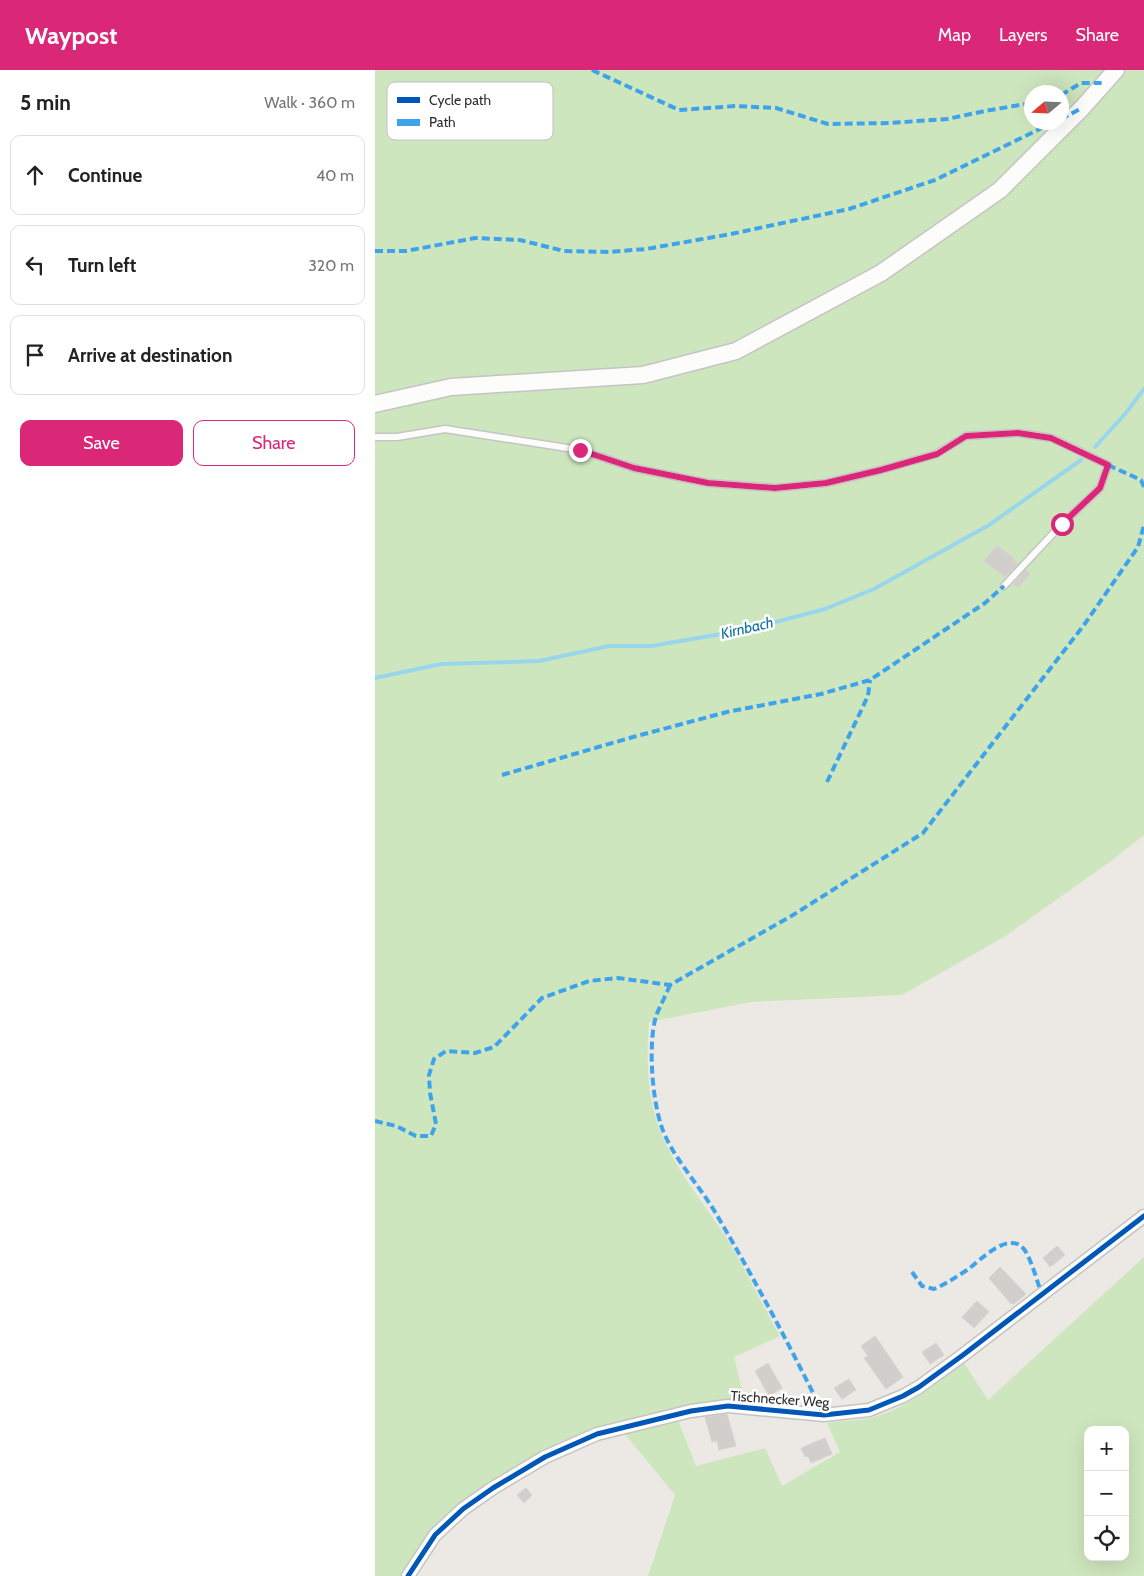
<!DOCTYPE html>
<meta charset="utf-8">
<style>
:root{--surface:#fff;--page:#f6f6f6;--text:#222;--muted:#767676;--line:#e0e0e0;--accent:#db2777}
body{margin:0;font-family:Cabin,sans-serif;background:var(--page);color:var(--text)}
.controls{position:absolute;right:15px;bottom:15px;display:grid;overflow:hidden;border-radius:10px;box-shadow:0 5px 20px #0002}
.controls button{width:45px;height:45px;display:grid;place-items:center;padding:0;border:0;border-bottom:1px solid var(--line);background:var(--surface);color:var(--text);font:25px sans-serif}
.compass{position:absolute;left:649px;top:15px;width:45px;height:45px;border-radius:50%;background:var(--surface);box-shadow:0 5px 20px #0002;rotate:251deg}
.stop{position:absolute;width:15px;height:15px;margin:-11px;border:4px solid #db2777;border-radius:50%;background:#fff}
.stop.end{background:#db2777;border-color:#fff;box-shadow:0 1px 5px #0008}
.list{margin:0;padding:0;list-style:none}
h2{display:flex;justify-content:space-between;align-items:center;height:65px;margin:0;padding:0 20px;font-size:21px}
h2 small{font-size:16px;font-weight:400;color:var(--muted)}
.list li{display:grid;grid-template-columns:32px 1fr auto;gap:15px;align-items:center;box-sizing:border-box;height:80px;margin:0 10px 10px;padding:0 10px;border:1px solid var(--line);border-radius:10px}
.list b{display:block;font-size:19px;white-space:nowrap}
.list em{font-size:16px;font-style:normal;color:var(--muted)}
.actions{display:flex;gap:10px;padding:15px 20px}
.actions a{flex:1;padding:11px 0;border:1px solid var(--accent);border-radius:10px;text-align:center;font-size:18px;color:var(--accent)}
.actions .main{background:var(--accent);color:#fff}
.icon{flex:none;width:28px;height:28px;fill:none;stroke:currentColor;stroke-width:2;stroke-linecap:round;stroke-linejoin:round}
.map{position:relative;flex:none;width:769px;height:1506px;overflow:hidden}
header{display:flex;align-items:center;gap:30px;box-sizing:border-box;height:70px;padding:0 25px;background:var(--accent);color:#fff}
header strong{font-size:24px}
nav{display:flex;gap:28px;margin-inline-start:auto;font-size:18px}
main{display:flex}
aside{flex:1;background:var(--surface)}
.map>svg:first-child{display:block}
</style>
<header>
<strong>Waypost</strong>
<nav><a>Map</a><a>Layers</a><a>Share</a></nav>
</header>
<main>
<aside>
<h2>5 min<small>Walk · 360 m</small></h2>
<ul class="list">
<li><svg class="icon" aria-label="ahead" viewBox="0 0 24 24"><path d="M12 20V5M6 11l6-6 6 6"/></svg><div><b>Continue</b></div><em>40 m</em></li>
<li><svg class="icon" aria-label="left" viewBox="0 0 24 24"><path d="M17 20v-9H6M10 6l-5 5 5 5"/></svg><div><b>Turn left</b></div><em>320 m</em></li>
<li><svg class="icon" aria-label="arrive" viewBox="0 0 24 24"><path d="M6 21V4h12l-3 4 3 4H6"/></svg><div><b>Arrive at destination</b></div></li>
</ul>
<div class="actions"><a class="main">Save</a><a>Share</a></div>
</aside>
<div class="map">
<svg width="769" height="1506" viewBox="0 0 769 1506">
<rect width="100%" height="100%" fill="#ece8e4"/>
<!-- green -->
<g fill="#cee6be" fill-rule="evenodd">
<path d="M0,0H769V765L736,791L629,867L527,925L376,932L274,952C271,993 272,1035 290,1072C307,1109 335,1141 356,1175C373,1205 388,1236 405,1266L359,1287L370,1332L222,1360L57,1461L33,1494L26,1506H0ZM656,22H686V52H656Z"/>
<path d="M769,1187V1506H273L300,1425L249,1363L303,1350L321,1396L390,1378L407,1416L465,1382L452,1353C466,1351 481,1351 495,1348C531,1339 560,1315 589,1293L613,1330ZM713,1360H750V1487H713Z"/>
</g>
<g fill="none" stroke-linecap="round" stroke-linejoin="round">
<!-- stream -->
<g stroke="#99d6ec" stroke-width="4">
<path d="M720,377L750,344L769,319"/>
<path d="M0,608L66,594L164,591L234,576H276L370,560L450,539L499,519L614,455L706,390"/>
</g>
</g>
<!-- building -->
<g fill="#d1cecb" stroke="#d7d4d0">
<path d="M622,475L639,488L638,490L643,494L630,507L609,491Z"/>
<path d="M651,500L655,504L643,518L638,514Z"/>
<path d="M682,1176L690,1185L675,1197L668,1188Z"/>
<path d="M625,1197L651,1224L639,1234L638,1233L636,1234L614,1208Z"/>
<path d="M602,1231L614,1242L599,1258L587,1247Z"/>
<path d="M500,1266L528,1307L511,1319L489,1288L493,1286L486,1276Z"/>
<path d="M561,1273L569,1285L555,1294L547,1282Z"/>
<path d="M393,1293L407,1318L394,1326L380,1301Z"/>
<path d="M474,1309L481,1320L467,1329L459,1318Z"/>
<path d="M352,1344L361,1376L344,1380L342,1371L337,1372L330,1347Z"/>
<path d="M450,1368L457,1384L436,1393L433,1386L430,1387L426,1378Z"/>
<path d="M151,1418L157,1425L149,1433L142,1425Z"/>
</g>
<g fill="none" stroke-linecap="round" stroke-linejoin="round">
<defs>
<path id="service" d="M0,367H22L70,359L205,380L259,398L333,413L401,418L451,413L506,400L561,384L591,366L643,363L677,368L733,395L725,418L687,454L629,516"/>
<path id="minor" d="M33,1506L60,1465L88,1439L118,1418L170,1387L222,1364L316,1341L353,1336L449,1345L494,1340L528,1326L544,1317L588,1285L769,1146"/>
<path id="secondary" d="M0,334L76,317L268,305L361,281L506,203L625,120L707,38L741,0"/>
</defs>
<!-- service casing -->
<use href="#service" stroke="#c5c4c5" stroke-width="9"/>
<!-- minor casing -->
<use href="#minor" stroke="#c5c4c5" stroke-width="15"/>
<!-- secondary casing -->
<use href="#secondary" stroke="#c5c4c5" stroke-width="19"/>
<!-- service -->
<use href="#service" stroke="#fcfcfb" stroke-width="6"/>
<!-- minor -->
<use href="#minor" stroke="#fcfcfb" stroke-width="12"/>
<!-- secondary -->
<use href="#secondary" stroke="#fcfcfb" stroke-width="16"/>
<!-- quiet -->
<g stroke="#3ea3eb" stroke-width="4" stroke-dasharray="8 4" stroke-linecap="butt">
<path d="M217,0L304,40L361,36L401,38L453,54L514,53L572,49L610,41L656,33"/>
<path d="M686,25L706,13H730"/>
<path d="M686,49L707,38"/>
<path d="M0,181H31L100,168L145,170L189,181L234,182L271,179L356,164L474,139L560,110L679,52"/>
<path d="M733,395L766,410L769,417"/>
<path d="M127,705L258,667L352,642L446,624L495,610L610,533L629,516"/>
<path d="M452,712L493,626L495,610"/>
<path d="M295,915C291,925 285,936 281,946C273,974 277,1027 286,1055C295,1084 324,1115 340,1142C379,1208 415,1276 449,1345"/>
<path d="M0,1051L21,1056L41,1066H56L61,1054L55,1023L54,1005L59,989L71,981L100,983L119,977L167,928L214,911L243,908L295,915L418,845L548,763L709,555L763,477L769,455"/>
<path d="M537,1202L547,1216L559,1219C571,1214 581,1207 592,1200C605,1191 632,1161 648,1178C655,1185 663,1214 667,1225"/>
</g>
<defs>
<path id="cycleway" d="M33,1506L60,1465L88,1439L118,1418L170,1387L222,1364L316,1341L353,1336L449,1345L494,1340L528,1326L544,1317L588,1285L769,1146"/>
</defs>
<!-- cycleway casing -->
<use href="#cycleway" stroke="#fff" stroke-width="8"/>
<!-- cycleway -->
<use href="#cycleway" stroke="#0057b8" stroke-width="5"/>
</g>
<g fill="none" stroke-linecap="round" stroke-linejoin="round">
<!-- route -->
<path stroke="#db2777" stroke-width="6" d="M205,380L259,398L333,413L400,418L451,413L506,400L562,384L591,366L643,363L676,368L733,395L725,418L687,454"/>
</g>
<g text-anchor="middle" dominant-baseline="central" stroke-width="5" stroke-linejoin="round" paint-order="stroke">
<!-- street labels -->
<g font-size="14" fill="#2e2e2e" stroke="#fff">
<text transform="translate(405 1329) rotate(4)">Tischnecker Weg</text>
</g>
<!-- water labels -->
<g font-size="15" font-style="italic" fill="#0d6fa3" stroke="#fff">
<text transform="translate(372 558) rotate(-13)">Kirnbach</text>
</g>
</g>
<!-- legend -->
<rect x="12" y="12" width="166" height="58" rx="8" fill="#fff" stroke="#c0c0c0" stroke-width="1"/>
<rect x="22" y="27" width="23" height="6" fill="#0057b8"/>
<rect x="22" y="49" width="23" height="7" fill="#3ea3eb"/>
<g font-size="14" fill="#2e2e2e">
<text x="54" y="35">Cycle path</text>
<text x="54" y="57">Path</text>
</g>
</svg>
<div class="controls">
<button>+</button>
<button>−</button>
<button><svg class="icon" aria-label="locate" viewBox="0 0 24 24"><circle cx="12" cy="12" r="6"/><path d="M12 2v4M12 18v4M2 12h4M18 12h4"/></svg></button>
</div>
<svg class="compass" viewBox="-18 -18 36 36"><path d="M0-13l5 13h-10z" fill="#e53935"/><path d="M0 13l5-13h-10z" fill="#767676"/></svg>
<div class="stop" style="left:687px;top:454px"></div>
<div class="stop end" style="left:205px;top:380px"></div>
</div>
</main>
